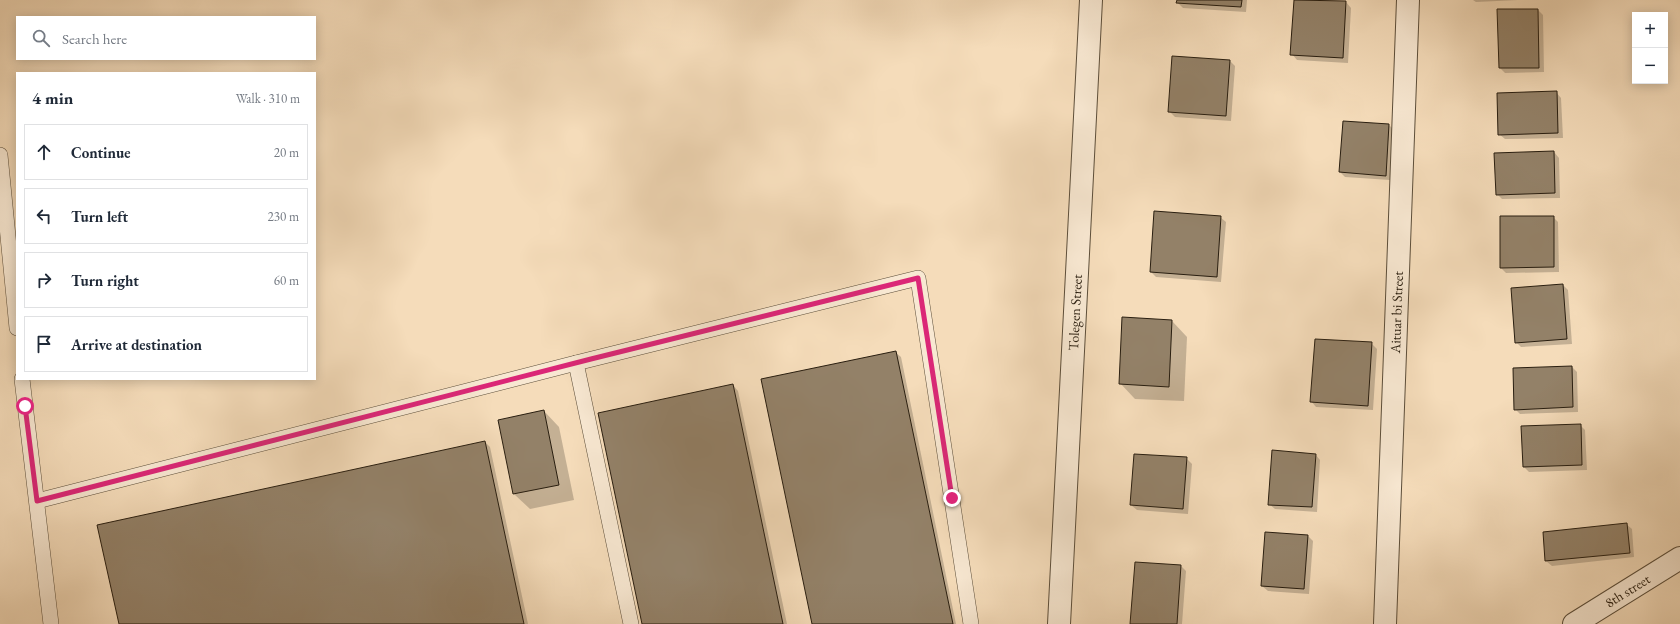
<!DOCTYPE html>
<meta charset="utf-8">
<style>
:root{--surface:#fff;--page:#f2f2f3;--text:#1f2937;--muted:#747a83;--line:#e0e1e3}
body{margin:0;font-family:"EB Garamond",serif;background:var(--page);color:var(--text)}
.controls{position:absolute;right:12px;top:12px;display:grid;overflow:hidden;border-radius:0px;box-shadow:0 2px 10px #0003}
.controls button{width:36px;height:36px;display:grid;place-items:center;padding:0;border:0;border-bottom:1px solid var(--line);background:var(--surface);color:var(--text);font:20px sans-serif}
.stop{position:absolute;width:12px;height:12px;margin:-9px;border:3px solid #db2777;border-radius:50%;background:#fff}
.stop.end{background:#db2777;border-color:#fff;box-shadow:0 1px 4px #0008}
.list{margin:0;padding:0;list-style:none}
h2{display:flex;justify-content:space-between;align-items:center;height:52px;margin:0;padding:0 16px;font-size:17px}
h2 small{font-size:13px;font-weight:400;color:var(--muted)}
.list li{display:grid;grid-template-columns:26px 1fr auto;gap:12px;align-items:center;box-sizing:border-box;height:56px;margin:0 8px 8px;padding:0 8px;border:1px solid var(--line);border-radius:0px}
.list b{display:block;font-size:15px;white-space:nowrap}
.list em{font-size:13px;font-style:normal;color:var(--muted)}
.icon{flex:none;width:22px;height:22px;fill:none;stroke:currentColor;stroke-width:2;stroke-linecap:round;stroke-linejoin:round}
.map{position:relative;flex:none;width:1680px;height:624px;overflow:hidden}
.search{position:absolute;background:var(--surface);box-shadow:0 2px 10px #0003;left:16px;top:16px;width:300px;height:44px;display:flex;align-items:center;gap:10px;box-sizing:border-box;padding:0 14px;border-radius:0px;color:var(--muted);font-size:15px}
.panel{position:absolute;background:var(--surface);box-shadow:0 2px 10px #0003;left:16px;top:72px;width:300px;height:308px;border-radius:0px}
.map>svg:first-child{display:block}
</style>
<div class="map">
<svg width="1680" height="624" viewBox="0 0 1680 624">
<rect width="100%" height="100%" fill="#f5dcba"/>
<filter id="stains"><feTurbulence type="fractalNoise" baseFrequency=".005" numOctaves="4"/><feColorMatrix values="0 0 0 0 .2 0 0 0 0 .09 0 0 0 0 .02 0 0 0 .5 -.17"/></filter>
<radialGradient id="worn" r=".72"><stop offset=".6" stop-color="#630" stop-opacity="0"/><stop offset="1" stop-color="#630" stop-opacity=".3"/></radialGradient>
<!-- shadow -->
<g fill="#0003">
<path d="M1178,0H1247L1246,12L1183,8L1177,2Z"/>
<path d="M1295,0L1346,2L1351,8L1348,63L1297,60L1292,54Z"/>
<path d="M1473,0H1518L1476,2Z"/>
<path d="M1538,10L1543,15L1544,72L1505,73L1500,68Z"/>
<path d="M1230,61L1235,66L1231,121L1175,117L1170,112Z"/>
<path d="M1556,92L1561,98L1563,138L1505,139L1499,134Z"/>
<path d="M1344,122L1389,125L1394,130L1390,180L1345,177L1340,172Z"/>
<path d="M1554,152L1559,158L1560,198L1502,199L1497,194Z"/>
<path d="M1220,217L1226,222L1221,282L1156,277L1151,272Z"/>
<path d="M1553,217L1558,222L1559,272L1506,273L1501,268Z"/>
<path d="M1563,285L1568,290L1572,344L1521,347L1516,342Z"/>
<path d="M1123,319L1172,321L1187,337L1184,401L1135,399L1120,383Z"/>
<path d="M1371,343L1377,349L1373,410L1316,407L1311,401Z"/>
<path d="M895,352L901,357L956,624H813Z"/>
<path d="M1572,367L1577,372L1578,412L1520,414L1515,409Z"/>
<path d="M733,385L738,391L787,624H643Z"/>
<path d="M544,411L559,427L574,500L530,509L514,494L499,421Z"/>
<path d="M1580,425L1585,430L1587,470L1529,472L1524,467Z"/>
<path d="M485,442L490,447L528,624H120Z"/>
<path d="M1315,454L1320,460L1317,512L1275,509L1269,504Z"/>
<path d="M1186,458L1192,464L1188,514L1137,510L1131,505Z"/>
<path d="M1626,524L1632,529L1634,557L1552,566L1546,561L1544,533Z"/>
<path d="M1308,536L1313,541L1309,594L1268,591L1262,586Z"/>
<path d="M1181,566L1186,571L1182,624H1131Z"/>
</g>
<!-- building -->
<g fill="#938168" stroke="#291e10">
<path d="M1177,0H1242L1241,7L1176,3Z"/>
<path d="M1294,0L1346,1L1343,58L1290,55Z"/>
<path d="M1497,9H1538L1539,68H1499Z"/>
<path d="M1172,56L1230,60L1226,116L1168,112Z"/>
<path d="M1557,91L1558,133L1498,135L1497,93Z"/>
<path d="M1343,121L1389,124L1386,176L1339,172Z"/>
<path d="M1554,151L1555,193L1496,195L1494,153Z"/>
<path d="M1154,211L1221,216L1217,277L1150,272Z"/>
<path d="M1500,216H1554V267L1500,268Z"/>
<path d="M1563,284L1567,339L1515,343L1511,288Z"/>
<path d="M1122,317L1172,320L1169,387L1119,384Z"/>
<path d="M1315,339L1372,342L1368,406L1310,402Z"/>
<path d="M896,351L953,624H812L761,379Z"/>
<path d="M1572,366L1573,407L1514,410L1513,368Z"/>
<path d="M733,384L783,624H642L598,413Z"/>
<path d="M544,410L559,485L513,494L498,420Z"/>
<path d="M1581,424L1582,465L1523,467L1521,426Z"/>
<path d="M485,441L524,624H119L97,525Z"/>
<path d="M1272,450L1316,454L1312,507L1268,505Z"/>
<path d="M1134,454L1187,457L1183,509L1130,505Z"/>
<path d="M1627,523L1630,553L1545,561L1543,532Z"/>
<path d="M1265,532L1308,535L1304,589L1261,586Z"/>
<path d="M1135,562L1181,565L1177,624H1130Z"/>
</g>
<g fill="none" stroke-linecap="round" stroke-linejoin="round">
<defs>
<g id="service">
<path d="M0,155L17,328"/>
<path d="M576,363L631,624"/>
<path d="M22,379L51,624"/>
<path d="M37,501L576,363L918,278L971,624"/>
</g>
<g id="minor">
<path id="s1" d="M1059,624L1091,0"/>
<path id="s2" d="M1385,624L1408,0"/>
<path id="s3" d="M1574,624L1680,558"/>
</g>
</defs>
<!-- service casing -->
<use href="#service" stroke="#5c4e3a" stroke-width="16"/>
<!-- minor casing -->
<use href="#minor" stroke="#5c4e3a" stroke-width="24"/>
<!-- service -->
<use href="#service" stroke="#f8e8d2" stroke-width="15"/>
<!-- minor -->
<use href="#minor" stroke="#f8e8d2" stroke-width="22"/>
</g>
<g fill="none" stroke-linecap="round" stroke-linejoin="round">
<!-- route -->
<path stroke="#db2777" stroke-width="5" d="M25,406L37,501L591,359L918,278L952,498"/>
</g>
<g text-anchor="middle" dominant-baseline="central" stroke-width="3.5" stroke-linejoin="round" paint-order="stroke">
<!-- street labels -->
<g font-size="14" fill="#291e10" stroke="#f8e8d2">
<text stroke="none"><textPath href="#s1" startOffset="312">Tolegen Street</textPath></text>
<text stroke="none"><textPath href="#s2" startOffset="312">Aituar bi Street</textPath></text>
<text stroke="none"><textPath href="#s3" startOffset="63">8th street</textPath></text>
</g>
</g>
<rect width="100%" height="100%" filter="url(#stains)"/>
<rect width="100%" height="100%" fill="url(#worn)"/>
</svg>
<div class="controls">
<button>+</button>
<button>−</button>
</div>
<div class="stop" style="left:25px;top:406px"></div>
<div class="stop end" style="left:952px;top:498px"></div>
<div class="search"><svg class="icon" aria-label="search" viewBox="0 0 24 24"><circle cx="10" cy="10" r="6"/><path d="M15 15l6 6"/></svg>Search here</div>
<section class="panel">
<h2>4 min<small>Walk · 310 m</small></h2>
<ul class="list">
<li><svg class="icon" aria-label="ahead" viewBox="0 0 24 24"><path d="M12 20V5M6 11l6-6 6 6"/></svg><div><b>Continue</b></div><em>20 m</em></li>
<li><svg class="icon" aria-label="left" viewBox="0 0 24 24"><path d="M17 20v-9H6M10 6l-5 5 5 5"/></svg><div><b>Turn left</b></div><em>230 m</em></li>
<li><svg class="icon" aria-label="right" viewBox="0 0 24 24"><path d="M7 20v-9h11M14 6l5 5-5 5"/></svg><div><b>Turn right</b></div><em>60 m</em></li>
<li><svg class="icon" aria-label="arrive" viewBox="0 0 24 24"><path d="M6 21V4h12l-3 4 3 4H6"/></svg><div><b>Arrive at destination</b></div></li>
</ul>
</section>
</div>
